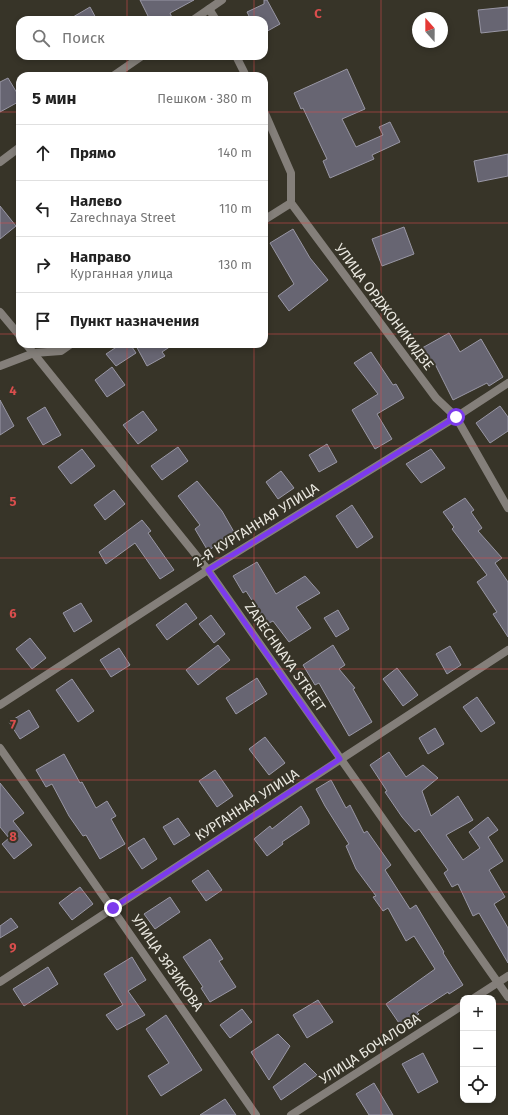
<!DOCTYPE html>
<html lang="ru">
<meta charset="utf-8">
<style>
:root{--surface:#fff;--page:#f2f2f2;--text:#222;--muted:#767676;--line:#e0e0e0}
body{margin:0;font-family:"Fira Sans",sans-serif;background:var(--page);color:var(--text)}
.controls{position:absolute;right:12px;bottom:12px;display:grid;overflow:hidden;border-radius:8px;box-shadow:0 2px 6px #0003}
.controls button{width:36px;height:36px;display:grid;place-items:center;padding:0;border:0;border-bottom:1px solid var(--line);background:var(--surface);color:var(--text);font:20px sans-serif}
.compass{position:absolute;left:412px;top:12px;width:36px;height:36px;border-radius:50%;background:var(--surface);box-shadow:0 2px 6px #0003;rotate:339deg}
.stop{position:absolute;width:12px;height:12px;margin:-9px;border:3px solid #7c3aed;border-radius:50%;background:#fff}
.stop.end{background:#7c3aed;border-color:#fff;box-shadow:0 1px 4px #0008}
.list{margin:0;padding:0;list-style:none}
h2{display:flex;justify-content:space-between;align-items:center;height:52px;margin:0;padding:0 16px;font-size:17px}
h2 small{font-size:13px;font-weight:400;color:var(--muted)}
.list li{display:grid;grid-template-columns:26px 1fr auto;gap:12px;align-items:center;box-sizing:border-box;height:56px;padding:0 16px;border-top:1px solid var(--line)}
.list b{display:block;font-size:15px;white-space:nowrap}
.list p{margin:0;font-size:13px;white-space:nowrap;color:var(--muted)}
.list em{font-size:13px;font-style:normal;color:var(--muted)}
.icon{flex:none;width:22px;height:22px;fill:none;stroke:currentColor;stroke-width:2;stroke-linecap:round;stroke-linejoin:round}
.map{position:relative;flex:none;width:508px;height:1115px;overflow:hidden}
.search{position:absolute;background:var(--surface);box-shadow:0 2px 6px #0003;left:16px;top:16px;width:252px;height:44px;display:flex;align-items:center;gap:10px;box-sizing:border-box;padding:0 14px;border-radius:12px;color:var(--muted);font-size:15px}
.panel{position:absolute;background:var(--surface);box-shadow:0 2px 6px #0003;left:16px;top:72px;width:252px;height:276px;border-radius:12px}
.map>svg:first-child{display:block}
</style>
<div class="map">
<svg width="508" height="1115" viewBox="0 0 508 1115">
<rect width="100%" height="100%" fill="#373428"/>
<!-- building -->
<g fill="#676572" stroke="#9997a5">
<path d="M140,0H194L170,13L173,20H150Z"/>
<path d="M264,0H267L280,24L264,33V20H251L247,12L264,4Z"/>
<path d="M90,7L97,20H68Z"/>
<path d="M508,7V30L481,33L478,10Z"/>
<path d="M347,69L365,109L342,119L356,147L383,135L379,127L390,122L400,142L372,155L374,159L330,178L323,161L327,159L303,108L301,109L294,93Z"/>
<path d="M8,78L20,98V101L0,112V82Z"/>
<path d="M508,154V176L478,182L474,161Z"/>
<path d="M0,206L16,226L0,239Z"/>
<path d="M404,227L414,254L382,266L372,239Z"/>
<path d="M293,229L310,258L328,280L289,311L278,296L294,284L270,243Z"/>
<path d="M449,333L460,352L481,339L503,377L489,386L487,383L453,400L435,364L425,370L415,352Z"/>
<path d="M121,344H130L136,353L116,366L106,354Z"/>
<path d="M135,344H174L162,352L165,356L147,366Z"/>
<path d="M371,352L393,385L396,384L404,398L377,414L392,439L375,449L352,410L378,394L354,363Z"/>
<path d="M112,367L125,385L107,397L95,380Z"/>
<path d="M0,400L14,426L0,435Z"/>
<path d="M500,406L508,417V431L490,443L476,423Z"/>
<path d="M45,407L61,435L43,445L27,418Z"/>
<path d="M143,411L157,430L138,444L123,425Z"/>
<path d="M327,444L337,462L319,472L309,455Z"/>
<path d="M178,447L188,461L162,480L151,466Z"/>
<path d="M82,449L95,466L71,484L58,467Z"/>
<path d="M431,449L445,468L421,483L406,464Z"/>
<path d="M281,471L294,488L278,499L266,482Z"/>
<path d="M197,481L222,511L234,532L208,551L195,529L200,525L178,496Z"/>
<path d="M114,490L125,504L105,520L94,505Z"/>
<path d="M465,498L474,510L471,512L482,528L478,531L502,558L495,563L508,582V637L493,614L497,612L477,582L487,575L452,529L454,527L443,512Z"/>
<path d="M352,505L373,537L357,548L336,516Z"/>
<path d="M142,520L151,531L148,533L174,570L160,579L135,543L106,564L99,552Z"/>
<path d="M257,562L276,594L305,576L320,593L296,607L311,628L289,642L273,621L267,624L246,591L243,593L233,576Z"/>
<path d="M81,603L92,621L74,632L63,613Z"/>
<path d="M186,603L197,618L167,640L156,625Z"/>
<path d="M338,610L349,629L336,637L324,618Z"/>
<path d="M211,615L225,634L214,643L199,624Z"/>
<path d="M30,638L46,658L32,669L16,649Z"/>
<path d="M218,645L230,660L198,685L186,670Z"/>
<path d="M333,645L345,665L339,669L355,688L353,689L372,722L349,736L319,683L315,685L303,665Z"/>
<path d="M450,646L461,665L447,674L436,654Z"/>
<path d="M119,648L130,665L111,677L100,660Z"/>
<path d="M397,668L418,695L403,706L383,679Z"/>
<path d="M257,678L267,694L236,714L226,698Z"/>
<path d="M72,679L94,711L78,722L56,690Z"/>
<path d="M477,697L495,723L481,732L463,707Z"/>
<path d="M29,710L39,727L20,739L9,722Z"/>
<path d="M435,728L444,744L428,754L419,738Z"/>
<path d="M265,737L285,763L269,775L249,749Z"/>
<path d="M389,752L406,777L423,765L438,778L422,791L431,816L458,796L473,820L446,835L463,860L480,848L469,832L488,817L498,830L488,837L503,861L489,870L505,897L494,904L508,928V963L479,913L473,916L458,884L452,887L444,873L448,870L419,829L415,832L402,817L385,792L387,791L370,765Z"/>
<path d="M64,754L80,783L82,782L96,808L107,801L116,816L111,819L125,844L100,859L86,835L83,836L69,816L52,784L46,787L36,770Z"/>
<path d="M215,770L233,796L217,807L199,781Z"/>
<path d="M331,780L346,808L350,805L364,833L367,831L391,865L385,870L410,909L416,905L444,952L443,953L463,985L449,994L448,992L417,1012L419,1014L401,1026L386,1004L435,969L414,936L406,941L388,908L383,911L373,897L376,896L356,869L346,846L349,844L325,806L316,789Z"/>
<path d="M0,783L24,813L13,821L32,845L14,859L2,844L9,838L0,827Z"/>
<path d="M301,806L309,820V824L282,842L283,844L267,856L254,839L270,826L272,829Z"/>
<path d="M178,818L190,835L174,845L163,827Z"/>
<path d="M144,838L157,859L142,869L128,848Z"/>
<path d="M208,870L222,890L206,901L192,881Z"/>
<path d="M80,887L93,904L72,920L59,903Z"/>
<path d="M170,897L180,912L155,929L144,914Z"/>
<path d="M11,918L18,927L0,938V926Z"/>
<path d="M210,939L223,959L219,961L236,987L210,1002L201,988L203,987L183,957Z"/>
<path d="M132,957L146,980L128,991L145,1015L117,1030L106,1015L123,1005L104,974Z"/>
<path d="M48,967L58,984L24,1006L13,989Z"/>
<path d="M318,1000L333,1022L307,1038L293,1015Z"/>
<path d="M242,1009L252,1022L230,1038L220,1025Z"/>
<path d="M166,1015L202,1070L161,1096L148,1076L169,1063L146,1029Z"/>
<path d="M278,1034L290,1046L269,1080L251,1052Z"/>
<path d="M423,1053L438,1082L418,1093L402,1064Z"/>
<path d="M305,1063L317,1075L281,1100L273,1087Z"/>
<path d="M374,1083L393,1115H369L356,1094Z"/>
<path d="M225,1099L236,1115H200Z"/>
</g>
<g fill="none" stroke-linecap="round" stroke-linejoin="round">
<!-- minor -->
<g stroke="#847f7a" stroke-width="8">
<path d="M209,9L216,20"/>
<path d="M193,20L222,0"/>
<path d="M236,56L246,76"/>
<path d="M113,76L142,56"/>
<path d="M264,111L291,173V203L436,398L456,417L508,508"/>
<path d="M0,162L20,147"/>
<path d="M264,220L291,203"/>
<path d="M0,366L34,353L61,351L71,344"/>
<path d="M0,705L208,570L456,417L508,383"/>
<path d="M0,748L256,1115"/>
<path d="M0,982L508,650"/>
<path d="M474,998L508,976"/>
<path d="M291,1115L463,1005"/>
</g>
<!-- tertiary -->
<g stroke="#847f7a" stroke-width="8">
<path d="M0,312L20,336"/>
<path d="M26,344L208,570L508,997"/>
</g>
</g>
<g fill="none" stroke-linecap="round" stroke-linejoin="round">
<!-- route -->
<path stroke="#7c3aed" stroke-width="5" d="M113,908L340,759L208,570L456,417"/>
</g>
<!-- grid -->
<path fill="none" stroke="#da4e4d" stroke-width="1" stroke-opacity="0.55" d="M127,0V20M254,0V20M381,0V1115M127,56V76M254,56V76M0,112H20M264,112H508M0,223H20M264,223H508M0,334H20M264,334H508M127,344V1115M254,344V1115M0,446H508M0,558H508M0,669H508M0,780H508M0,892H508M0,1004H463M493,1004H508"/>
<g text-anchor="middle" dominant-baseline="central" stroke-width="4" stroke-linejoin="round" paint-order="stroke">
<!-- street labels -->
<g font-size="14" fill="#eae8e0" stroke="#373428">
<text transform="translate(384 307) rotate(53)">УЛИЦА ОРДЖОНИКИДЗЕ</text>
<text transform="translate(256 525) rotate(-32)">2-Я КУРГАННАЯ УЛИЦА</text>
<text transform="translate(285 657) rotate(55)">ZARECHNAYA STREET</text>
<text transform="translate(247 805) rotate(-33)">КУРГАННАЯ УЛИЦА</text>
<text transform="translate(167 963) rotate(55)">УЛИЦА ЗЯЗИКОВА</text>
<text transform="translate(370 1049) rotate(-33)">УЛИЦА БОЧАЛОВА</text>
</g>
</g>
<g font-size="13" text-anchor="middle" font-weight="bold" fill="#da4e4d" stroke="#373428" stroke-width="4" stroke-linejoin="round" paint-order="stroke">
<text x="318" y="18">C</text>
<text x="13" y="395">4</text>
<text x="13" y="506">5</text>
<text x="13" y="618">6</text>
<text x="13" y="729">7</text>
<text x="13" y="841">8</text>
<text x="13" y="952">9</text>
</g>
</svg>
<div class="controls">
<button>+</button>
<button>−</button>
<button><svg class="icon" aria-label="locate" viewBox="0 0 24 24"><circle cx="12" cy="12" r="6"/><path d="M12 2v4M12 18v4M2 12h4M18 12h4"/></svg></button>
</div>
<svg class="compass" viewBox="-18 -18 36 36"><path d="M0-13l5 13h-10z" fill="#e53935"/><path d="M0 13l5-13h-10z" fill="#767676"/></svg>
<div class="stop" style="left:456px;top:417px"></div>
<div class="stop end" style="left:113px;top:908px"></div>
<div class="search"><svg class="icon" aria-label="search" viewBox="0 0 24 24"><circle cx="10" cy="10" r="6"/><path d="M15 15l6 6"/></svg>Поиск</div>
<section class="panel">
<h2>5 мин<small>Пешком · 380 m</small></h2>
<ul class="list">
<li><svg class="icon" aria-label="ahead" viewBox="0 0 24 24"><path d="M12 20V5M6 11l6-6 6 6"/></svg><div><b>Прямо</b></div><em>140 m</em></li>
<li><svg class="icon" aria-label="left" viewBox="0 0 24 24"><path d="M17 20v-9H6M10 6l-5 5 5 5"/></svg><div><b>Налево</b><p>Zarechnaya Street</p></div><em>110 m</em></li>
<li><svg class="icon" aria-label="right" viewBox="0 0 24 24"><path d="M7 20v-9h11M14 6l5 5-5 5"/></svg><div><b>Направо</b><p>Курганная улица</p></div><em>130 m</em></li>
<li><svg class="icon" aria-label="arrive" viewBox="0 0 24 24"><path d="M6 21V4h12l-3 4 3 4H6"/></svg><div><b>Пункт назначения</b></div></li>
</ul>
</section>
</div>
